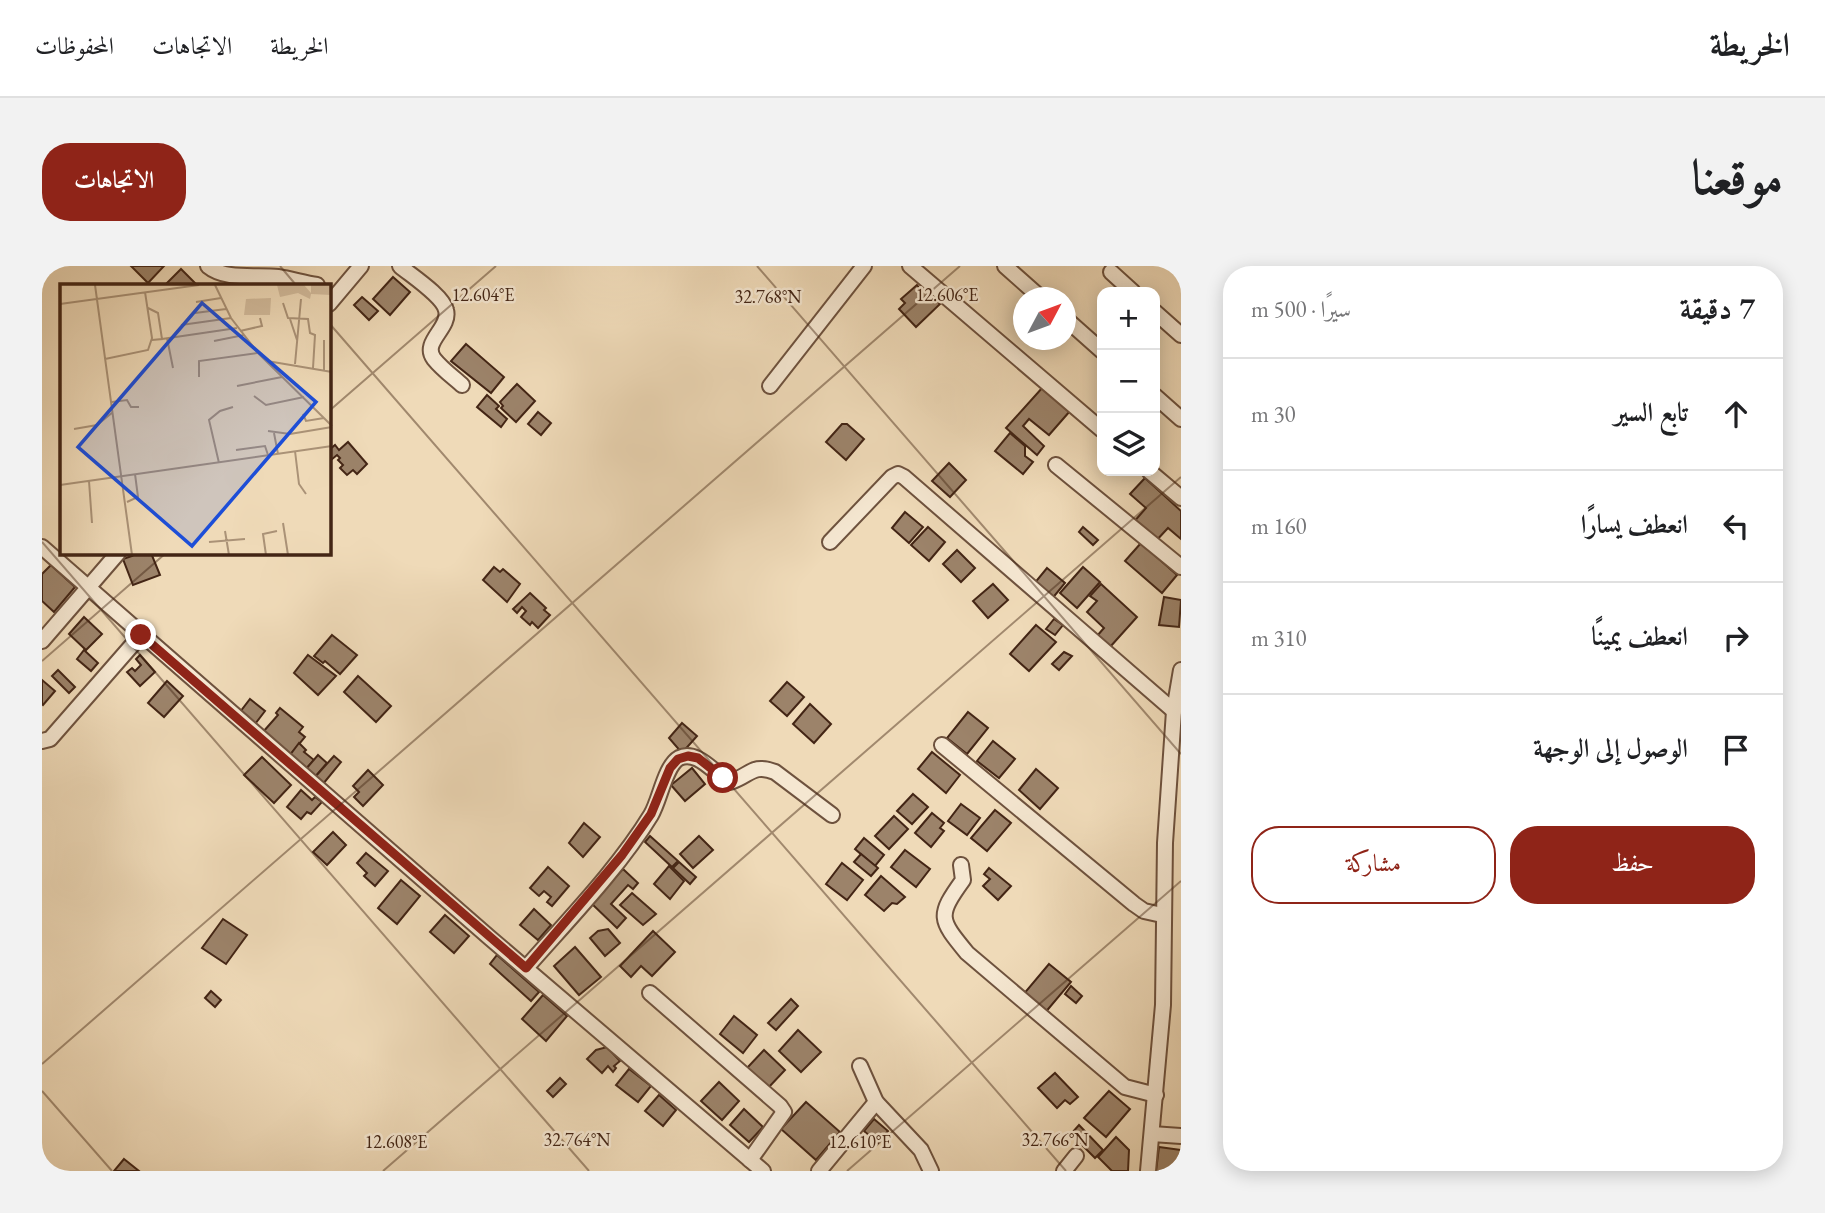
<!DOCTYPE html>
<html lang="ar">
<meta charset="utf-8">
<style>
:root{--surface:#fff;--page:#f2f2f2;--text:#202124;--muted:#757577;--line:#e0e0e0;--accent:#8f2418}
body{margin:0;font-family:"EB Garamond",Amiri,serif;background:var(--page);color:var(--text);direction:rtl}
.controls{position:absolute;right:21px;top:21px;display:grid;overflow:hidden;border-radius:14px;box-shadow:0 4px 18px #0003}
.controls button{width:63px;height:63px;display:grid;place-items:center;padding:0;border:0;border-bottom:2px solid var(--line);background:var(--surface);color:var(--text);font:35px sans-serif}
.compass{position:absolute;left:971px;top:21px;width:63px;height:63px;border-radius:50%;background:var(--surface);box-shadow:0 4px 18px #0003;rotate:49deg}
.stop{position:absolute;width:21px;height:21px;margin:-16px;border:5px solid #8f2418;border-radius:50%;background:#fff}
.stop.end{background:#8f2418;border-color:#fff;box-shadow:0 2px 7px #0008}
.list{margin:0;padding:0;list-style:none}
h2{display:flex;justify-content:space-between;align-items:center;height:91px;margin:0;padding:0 28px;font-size:30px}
h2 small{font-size:23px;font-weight:400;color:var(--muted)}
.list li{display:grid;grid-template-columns:46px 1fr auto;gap:21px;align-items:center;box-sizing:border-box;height:112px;padding:0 28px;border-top:2px solid var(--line)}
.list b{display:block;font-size:26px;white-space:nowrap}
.list em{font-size:23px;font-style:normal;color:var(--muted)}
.actions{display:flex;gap:14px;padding:21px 28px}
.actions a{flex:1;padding:16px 0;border:2px solid var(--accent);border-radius:28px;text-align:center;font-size:24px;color:var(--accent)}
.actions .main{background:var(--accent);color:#fff}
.icon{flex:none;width:38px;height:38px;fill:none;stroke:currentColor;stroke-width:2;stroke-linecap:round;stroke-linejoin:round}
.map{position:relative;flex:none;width:1139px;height:905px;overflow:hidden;direction:ltr;border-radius:28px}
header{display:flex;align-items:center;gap:42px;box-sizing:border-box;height:98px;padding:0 35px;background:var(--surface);border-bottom:2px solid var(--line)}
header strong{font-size:33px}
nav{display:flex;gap:38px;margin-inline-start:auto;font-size:24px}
.intro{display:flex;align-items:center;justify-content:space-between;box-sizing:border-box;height:168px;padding:0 42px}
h1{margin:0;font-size:49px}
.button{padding:18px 32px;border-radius:28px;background:var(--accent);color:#fff;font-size:24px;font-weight:700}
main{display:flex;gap:42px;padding:0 42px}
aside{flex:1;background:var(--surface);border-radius:28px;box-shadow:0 4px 18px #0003}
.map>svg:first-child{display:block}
</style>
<header>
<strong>الخريطة</strong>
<nav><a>الخريطة</a><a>الاتجاهات</a><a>المحفوظات</a></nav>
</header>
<div class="intro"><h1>موقعنا</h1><a class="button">الاتجاهات</a></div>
<main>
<aside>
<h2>7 دقيقة<small>سيرًا · 500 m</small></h2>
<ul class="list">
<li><svg class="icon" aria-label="ahead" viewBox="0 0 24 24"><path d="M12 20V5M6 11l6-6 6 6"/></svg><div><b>تابع السير</b></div><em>30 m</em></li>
<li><svg class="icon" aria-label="left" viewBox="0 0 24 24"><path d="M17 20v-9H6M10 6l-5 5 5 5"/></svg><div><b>انعطف يسارًا</b></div><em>160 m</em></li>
<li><svg class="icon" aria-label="right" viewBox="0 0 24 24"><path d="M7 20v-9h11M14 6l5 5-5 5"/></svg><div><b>انعطف يمينًا</b></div><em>310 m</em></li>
<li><svg class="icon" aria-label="arrive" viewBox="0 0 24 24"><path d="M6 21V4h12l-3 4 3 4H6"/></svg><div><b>الوصول إلى الوجهة</b></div></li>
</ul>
<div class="actions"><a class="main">حفظ</a><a>مشاركة</a></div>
</aside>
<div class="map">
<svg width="1139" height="905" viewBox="0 0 1139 905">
<rect width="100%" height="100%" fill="#efdab8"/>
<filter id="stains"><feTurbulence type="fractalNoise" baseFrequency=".00286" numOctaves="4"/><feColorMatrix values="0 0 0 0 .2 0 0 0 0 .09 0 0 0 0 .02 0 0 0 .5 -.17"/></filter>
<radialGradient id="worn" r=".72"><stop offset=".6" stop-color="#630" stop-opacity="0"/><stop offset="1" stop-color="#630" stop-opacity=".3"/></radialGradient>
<!-- building -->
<g fill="#9c836a" stroke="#432515" stroke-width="2">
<path d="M89,0H122L106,17Z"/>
<path d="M139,3L155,19H123Z"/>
<path d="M351,11L368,26L348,49L331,33Z"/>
<path d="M875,19L878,23L882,20L898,38L874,61L857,43L863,37L859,33Z"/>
<path d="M320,31L336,45L327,54L312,39Z"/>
<path d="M424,78L462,111L449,127L409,95Z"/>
<path d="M475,118L493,135L474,156L459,142L461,140L458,136Z"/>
<path d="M1001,121L1028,145L1007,169L987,153L981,160L1002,180L995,189L964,162Z"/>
<path d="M445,129L457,140L454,143L465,153L459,161L435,141Z"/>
<path d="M496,146L509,157L499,169L486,158Z"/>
<path d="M800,158H805L822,173L804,194L784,176Z"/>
<path d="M968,167L983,180V190L991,196L981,208L953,185Z"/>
<path d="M306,176L325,198L315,208L311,204L305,209L298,202L301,199L296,194L298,192L295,189L289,194L287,192V184L293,179L297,184Z"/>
<path d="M907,197L924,214L908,231L890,215Z"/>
<path d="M1103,212L1139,245V273L1126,262L1112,277L1090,258L1104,242L1088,228Z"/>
<path d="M863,246L881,261L867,277L850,262Z"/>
<path d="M886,261L903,276L887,295L869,279Z"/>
<path d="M1041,261L1056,274L1051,279L1037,266Z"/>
<path d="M1099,277L1135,309L1120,327L1083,295Z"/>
<path d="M915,284L933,302L919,316L901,298Z"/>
<path d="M88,287H109L118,309L91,319L81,293L90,290Z"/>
<path d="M9,299L33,321L12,346L0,335V308Z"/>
<path d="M452,301L458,306L461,303L478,318L465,336L441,314Z"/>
<path d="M1041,301L1058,316L1035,342L1018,327Z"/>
<path d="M1005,302L1023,317L1009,334L991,319Z"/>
<path d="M951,318L966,334L946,352L931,335Z"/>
<path d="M1059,318L1095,351L1068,381L1055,370L1062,362L1045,346L1055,335L1048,330Z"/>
<path d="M488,327L504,342L502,344L508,349L496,362L490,356L488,359L479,351L484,345L480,341L475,347L471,343Z"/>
<path d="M1122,331L1139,334L1137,361L1117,359Z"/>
<path d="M42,351L60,368L44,384L27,368Z"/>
<path d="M1012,353L1021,359L1013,369L1004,363Z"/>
<path d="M994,359L1014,376L987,405L968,388Z"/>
<path d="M290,369L315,389L298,408L283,395L281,397L272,390Z"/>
<path d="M42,384L56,397L49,405L35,393Z"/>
<path d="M1022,386L1030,390L1017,404L1010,398Z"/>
<path d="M98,389L113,406L98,420L85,406L90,402L93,405L99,399L94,393Z"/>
<path d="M266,389L294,410L276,429L252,407Z"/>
<path d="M16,404L33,421L27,427L10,410Z"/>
<path d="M316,410L349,440L334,456L302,426Z"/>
<path d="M0,414L13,425L1,439L0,438Z"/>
<path d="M125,415L141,430L122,451L106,437Z"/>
<path d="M745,416L762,431L745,450L728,435Z"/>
<path d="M208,433L223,445L213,458L198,446Z"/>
<path d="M768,438L789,458L772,477L751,458Z"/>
<path d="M238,442L261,461L257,466L263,471L248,489L221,466L236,449L234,447Z"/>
<path d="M926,446L946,462L925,488L905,472Z"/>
<path d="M640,457L655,470L640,487L627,472Z"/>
<path d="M951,475L973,493L957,512L935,495Z"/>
<path d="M257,477L264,484L262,486L272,494L264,503L248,489Z"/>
<path d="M890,486L918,509L904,527L876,503Z"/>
<path d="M276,489L285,497L273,511L264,503Z"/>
<path d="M292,490L299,496L281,518L273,511Z"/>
<path d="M220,491L249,519L232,537L202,509Z"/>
<path d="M650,502L663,518L643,535L629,519Z"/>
<path d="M994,503L1016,522L998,543L977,524Z"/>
<path d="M326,504L341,519L321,540L312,531L317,526L311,520Z"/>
<path d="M259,524L270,534L273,531L280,536L269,548L265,546L259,553L245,541Z"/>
<path d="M871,528L886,541L870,558L855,545Z"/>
<path d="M919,538L938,552L925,569L906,555Z"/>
<path d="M953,544L969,557L945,585L929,572Z"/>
<path d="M890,547L902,557L898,562L902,565L889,581L873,567Z"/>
<path d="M852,550L866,563L847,583L833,570Z"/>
<path d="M542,557L558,571L541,591L527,577Z"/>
<path d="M291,566L304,579L285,599L271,586Z"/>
<path d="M608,570L636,595L630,601L603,576Z"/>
<path d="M657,570L671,584L651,602L638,588Z"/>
<path d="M822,572L842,589L833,600L813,583Z"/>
<path d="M863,584L888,603L874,621L849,601Z"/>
<path d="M324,587L346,605L333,620L322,610L325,607L315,597Z"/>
<path d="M819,588L836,602L829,610L812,596Z"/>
<path d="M637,596L654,611L648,618L631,602Z"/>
<path d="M800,597L821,614L805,634L784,618Z"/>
<path d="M627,600L642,615L628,633L612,618Z"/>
<path d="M506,601L527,620L510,640L505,636L509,631L502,625L497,630L488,622Z"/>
<path d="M947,602L969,620L956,634L941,620L948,613L942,608Z"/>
<path d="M581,603L596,617L591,623L586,619L569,638L584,652L575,662L549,637Z"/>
<path d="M839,610L863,631L855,638L850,637L842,645L823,629Z"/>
<path d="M359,614L378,630L355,658L336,642Z"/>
<path d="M590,627L614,648L601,659L578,639Z"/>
<path d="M492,643L509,659L496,674L478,659Z"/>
<path d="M403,649L427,670L412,687L388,666Z"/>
<path d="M181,653L205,669L184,698L160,682Z"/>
<path d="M566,663L578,677L563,690L548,672L556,665Z"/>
<path d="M611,665L633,686L610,710L599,700L589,711L578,700Z"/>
<path d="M533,681L559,711L537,729L512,700Z"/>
<path d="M455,689L497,726L489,735L448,698Z"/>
<path d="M1007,698L1029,716L1002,748L980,730Z"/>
<path d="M1029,720L1040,730L1034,737L1023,728Z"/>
<path d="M169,725L179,734L173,741L163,732Z"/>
<path d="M501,729L525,750L504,775L480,753Z"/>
<path d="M749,733L756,740L734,764L726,757Z"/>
<path d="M692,750L715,769L701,787L678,768Z"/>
<path d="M756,764L779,786L759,806L737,785Z"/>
<path d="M565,781L578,795L572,800L574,802L571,806L566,800L560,807L545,793L554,784Z"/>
<path d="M722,784L743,804L726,822L705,802Z"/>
<path d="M587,803L609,820L596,836L574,819Z"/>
<path d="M1013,807L1036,831L1028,838L1023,834L1015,842L996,822Z"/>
<path d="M518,812L524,818L511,831L505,825Z"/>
<path d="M677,816L697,835L680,854L659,835Z"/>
<path d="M1067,825L1088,843L1064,871L1042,852Z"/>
<path d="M617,829L634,844L621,860L603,845Z"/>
<path d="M764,836L798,866L774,894L739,863Z"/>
<path d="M702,843L721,861L707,876L688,859Z"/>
<path d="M832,853L846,865L836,877L822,865Z"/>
<path d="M1037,859L1061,884L1053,892L1029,868Z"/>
<path d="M1074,871L1087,884L1086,905H1070L1056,891Z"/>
<path d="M1117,881L1139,884V905H1114Z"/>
<path d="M82,893L97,905H72Z"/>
</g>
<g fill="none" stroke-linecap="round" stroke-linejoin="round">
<defs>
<g id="minor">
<path d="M166,0C184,15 215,8 236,11C249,13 262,17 275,19"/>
<path d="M358,0C370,10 401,30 404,44C409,62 379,76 392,93C400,103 411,111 420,119"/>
<path d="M868,0L1060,164"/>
<path d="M963,0L999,32"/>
<path d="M1069,6L1091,26"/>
<path d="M287,38L319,0"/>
<path d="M1113,46L1139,69"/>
<path d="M1024,53L1060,85"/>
<path d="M728,120L822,0"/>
<path d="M1113,130L1139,153"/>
<path d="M1014,199L1139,301"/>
<path d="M1107,205L1139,232"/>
<path d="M788,276L850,211L856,208L862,211L1132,445"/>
<path d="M0,281L448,672L721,905"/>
<path d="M0,375L76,287"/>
<path d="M0,475L8,473L99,369"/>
<path d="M900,479L1092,638L1102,645L1120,649"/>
<path d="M919,599L921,614C895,650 897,653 925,687L1083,821L1114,829"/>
<path d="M484,702C526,654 576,603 609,549C618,534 623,500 637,492C656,483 673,509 688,516C708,510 710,497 733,506L790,549"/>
<path d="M608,727L738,840L742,846L708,894"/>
<path d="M818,800L834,836L879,884L889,905"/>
<path d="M1110,868L1139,870"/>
<path d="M777,905L834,836"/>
<path d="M1022,905L1034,890"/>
<path d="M1106,905L1121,739L1123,577L1132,445L1139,404"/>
</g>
</defs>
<!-- minor casing -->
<use href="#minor" stroke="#6e523e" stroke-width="18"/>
<!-- minor -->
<use href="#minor" stroke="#f5e7d1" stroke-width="14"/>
</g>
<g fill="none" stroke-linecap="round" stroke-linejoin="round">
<!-- route -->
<path stroke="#8f2418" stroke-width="9" d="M99,369L484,702L580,589L609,548L628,502L636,493L646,490L656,492L681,512"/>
</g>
<!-- ticks -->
<path fill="none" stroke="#432515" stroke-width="2" stroke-opacity="0.45" d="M238,0L254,19M715,0L1139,488M287,57L1024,905M287,145L454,0M0,276L547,905M0,395L124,287M0,798L918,0M0,825L70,905M341,905L1139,211M805,905L1139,615"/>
<!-- overview -->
<g transform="translate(18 18)">
<rect width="271" height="271" fill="#efdab8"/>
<path d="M217,1H244L251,9V1H271V11L251,10L250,15L238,9L220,13ZM211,14L210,31H184L186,15Z" fill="#d2bb9c"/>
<path fill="none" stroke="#aa9277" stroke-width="2" d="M35,1L72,271M155,1L171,34L198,69L272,142M136,18L161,14M223,19L228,34L248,35L250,49L255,51L253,84M0,20L139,1M88,24L98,29L102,55L92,56M135,29L166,25M230,35L237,56M121,41L171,34M180,47L202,42L200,34M107,54L113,84M102,55L177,44M154,57L184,51M45,75L88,66L92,54L85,8M207,77L272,88M235,80L241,15M264,86V56M139,93V77L197,69M177,102L222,93M194,112L206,121L244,113M52,118L67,116L71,123H79M243,130L246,137L264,134M14,145L37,141L53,128M208,147L230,150L272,143M214,149L218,170M176,166L205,162L208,171M235,167L239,200L246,210M159,179L149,136L160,127L173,123M29,197L32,239M0,201L272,162M67,218L78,213L75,190M223,239L228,271M165,247L169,271M149,258L185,255M206,271L203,250L217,247"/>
<path fill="#1d4ed8" fill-opacity="0.15" stroke="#1d4ed8" stroke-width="3.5" d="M142,19L256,118L132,262L18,163Z"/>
<rect width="271" height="271" fill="none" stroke="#432515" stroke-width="3.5"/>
</g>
<g font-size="18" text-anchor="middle" fill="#432515" stroke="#f5e7d1" stroke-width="5" stroke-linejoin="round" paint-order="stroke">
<text x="441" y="35">12.604°E</text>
<text x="905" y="35">12.606°E</text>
<text x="726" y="37">32.768°N</text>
<text x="535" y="880">32.764°N</text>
<text x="1013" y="880">32.766°N</text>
<text x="354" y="882">12.608°E</text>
<text x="818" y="882">12.610°E</text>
</g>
<rect width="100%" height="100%" filter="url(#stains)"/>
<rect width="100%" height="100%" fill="url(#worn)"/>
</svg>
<div class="controls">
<button>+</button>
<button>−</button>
<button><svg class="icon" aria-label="layers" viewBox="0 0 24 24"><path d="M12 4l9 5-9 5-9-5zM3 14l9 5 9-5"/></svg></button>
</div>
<svg class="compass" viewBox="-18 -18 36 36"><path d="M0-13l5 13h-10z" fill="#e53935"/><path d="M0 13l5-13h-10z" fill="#757577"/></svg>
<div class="stop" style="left:681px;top:512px"></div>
<div class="stop end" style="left:99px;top:369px"></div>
</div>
</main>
